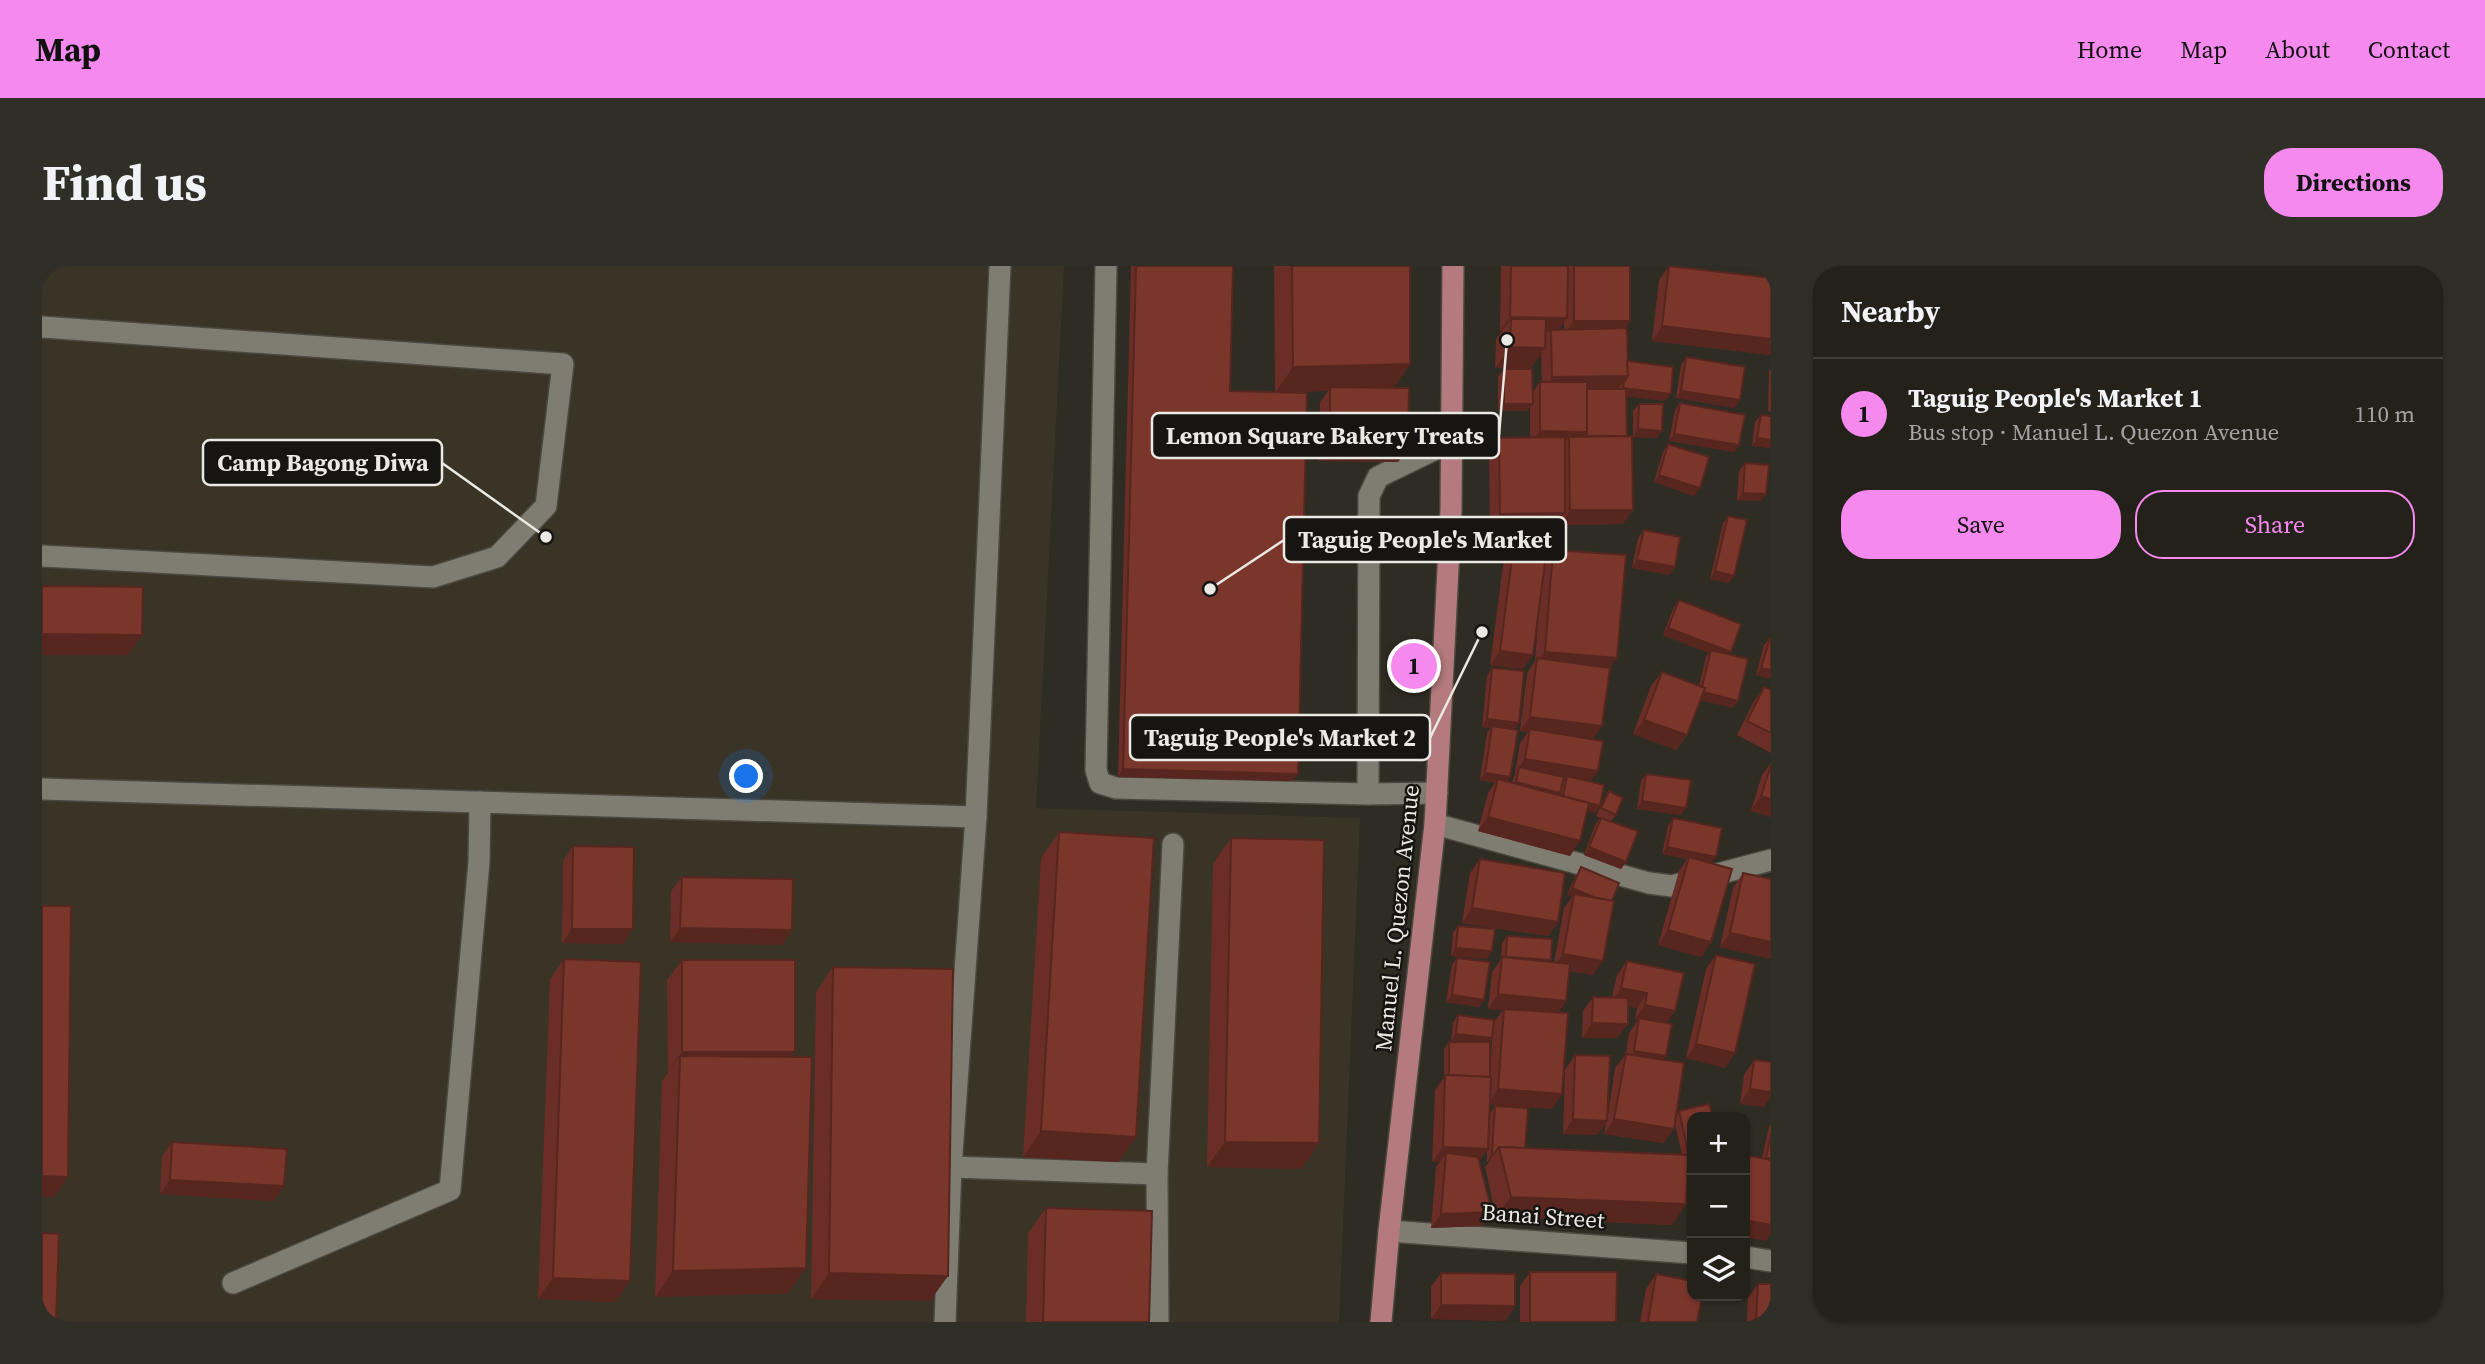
<!DOCTYPE html>
<meta charset="utf-8">
<style>
:root{--surface:#23211a;--page:#2f2e27;--text:#f1f3f6;--muted:#a3a3a2;--line:#403e39;--accent:#f589ee}
body{margin:0;font-family:"Source Serif 4",serif;background:var(--page);color:var(--text)}
.controls{position:absolute;right:21px;bottom:21px;display:grid;overflow:hidden;border-radius:14px;box-shadow:0 2px 5px #0004}
.controls button{width:63px;height:63px;display:grid;place-items:center;padding:0;border:0;border-bottom:2px solid var(--line);background:var(--surface);color:var(--text);font:35px sans-serif}
.you{position:absolute;left:705px;top:511px;width:24px;height:24px;margin:-18px;border:5px solid #fff;border-radius:50%;background:#1a73e8;box-shadow:0 0 0 10px #1a73e833}
.badge{display:grid;place-items:center;width:46px;height:46px;border-radius:50%;background:var(--accent);color:#111;font-size:23px;font-weight:700}
.pin{position:absolute;translate:-50% -50%;border:4px solid #fff;box-shadow:0 2px 7px #0006}
.list{margin:0;padding:0;list-style:none}
h2{display:flex;justify-content:space-between;align-items:center;height:91px;margin:0;padding:0 28px;font-size:30px}
h2 small{font-size:23px;font-weight:400;color:var(--muted)}
.list li{display:grid;grid-template-columns:46px 1fr auto;gap:21px;align-items:center;box-sizing:border-box;height:112px;padding:0 28px;border-top:2px solid var(--line)}
.list b{display:block;font-size:26px;white-space:nowrap}
.list p{margin:0;font-size:23px;white-space:nowrap;color:var(--muted)}
.list em{font-size:23px;font-style:normal;color:var(--muted)}
.actions{display:flex;gap:14px;padding:21px 28px}
.actions a{flex:1;padding:16px 0;border:2px solid var(--accent);border-radius:28px;text-align:center;font-size:24px;color:var(--accent)}
.actions .main{background:var(--accent);color:#111}
.icon{flex:none;width:38px;height:38px;fill:none;stroke:currentColor;stroke-width:2;stroke-linecap:round;stroke-linejoin:round}
.map{position:relative;flex:none;width:1729px;height:1056px;overflow:hidden;border-radius:28px}
header{display:flex;align-items:center;gap:42px;box-sizing:border-box;height:98px;padding:0 35px;background:var(--accent);color:#111}
header strong{font-size:33px}
nav{display:flex;gap:38px;margin-inline-start:auto;font-size:24px}
.intro{display:flex;align-items:center;justify-content:space-between;box-sizing:border-box;height:168px;padding:0 42px}
h1{margin:0;font-size:49px}
.button{padding:18px 32px;border-radius:28px;background:var(--accent);color:#111;font-size:24px;font-weight:700}
main{display:flex;gap:42px;padding:0 42px}
aside{flex:1;background:var(--surface);border-radius:28px;box-shadow:0 2px 5px #0004}
.map>svg:first-child{display:block}
</style>
<header>
<strong>Map</strong>
<nav><a>Home</a><a>Map</a><a>About</a><a>Contact</a></nav>
</header>
<div class="intro"><h1>Find us</h1><a class="button">Directions</a></div>
<main>
<div class="map">
<svg width="1729" height="1056" viewBox="0 0 1729 1056">
<rect width="100%" height="100%" fill="#2f2c23"/>
<!-- built -->
<path fill="#393425" d="M0,0H1022L994,542L1318,552L1297,1056H0Z"/>
<g fill="none" stroke-linecap="round" stroke-linejoin="round">
<defs>
<g id="minor">
<path d="M1064,0L1054,504L1058,517L1074,522L1326,528L1395,527"/>
<path d="M0,61L521,98L504,240L455,291L391,311L0,290"/>
<path d="M0,523L934,551"/>
<path d="M1326,528L1327,230L1336,211L1410,175"/>
<path d="M1393,558L1607,617L1630,620L1729,594"/>
<path d="M909,901L1115,908"/>
<path d="M1347,965L1650,987"/>
<path d="M1703,991L1729,995"/>
<path d="M191,1017L408,924L437,596L438,536"/>
<path d="M903,1056L909,901L934,551L958,0"/>
<path d="M1116,1056L1115,908L1131,578"/>
</g>
<path id="major" d="M1339,1056L1347,965L1393,558L1409,244L1411,0"/>
</defs>
<!-- minor casing -->
<use href="#minor" stroke="#4a4840" stroke-width="24"/>
<!-- major casing -->
<use href="#major" stroke="#4a4840" stroke-width="24"/>
<!-- minor -->
<use href="#minor" stroke="#7f7c72" stroke-width="21"/>
<!-- major -->
<use href="#major" stroke="#b47a7d" stroke-width="21"/>
</g>
<!-- wall -->
<g fill="#6a2e26" fill-rule="evenodd">
<path d="M1089,0H1191L1188,125L1233,126L1232,0H1368V98L1351,122L1366,182L1356,196L1277,195L1278,136L1286,125L1243,126L1256,508L1250,515L1076,511Z"/>
<path d="M1459,0H1588V55L1583,62L1585,95L1623,135L1584,130L1581,258L1518,259V254L1512,262H1448L1447,186L1457,172H1488V141L1485,145H1456V110L1462,103L1490,127L1498,116H1500L1499,88L1489,102H1453L1454,73L1460,65H1458ZM1522,55V63L1516,64Z"/>
<path d="M1627,0L1729,89L1610,75L1617,14Z"/>
<path d="M1644,91L1693,142L1634,132L1639,99Z"/>
<path d="M1729,103V145H1726L1727,105Z"/>
<path d="M1638,137L1697,179L1692,186L1627,175L1633,144Z"/>
<path d="M1597,138L1620,165L1615,172L1591,171V145Z"/>
<path d="M1719,149L1729,182L1710,180L1713,156Z"/>
<path d="M1626,178L1652,230L1612,216L1621,186Z"/>
<path d="M1703,197L1719,235L1695,234L1697,205Z"/>
<path d="M1686,250L1687,317L1668,313L1681,257Z"/>
<path d="M1602,264L1633,301L1627,309L1590,302L1596,272Z"/>
<path d="M1472,277L1503,295L1511,284L1567,403L1551,473L1556,505L1548,516L1558,540L1553,547L1545,545L1528,590L1436,565L1446,527L1453,517L1438,514L1445,467L1449,462L1440,461L1445,410L1450,402L1477,457L1473,464L1466,515L1470,516L1473,507L1478,477L1486,466L1478,465L1485,407L1493,395L1498,330L1481,403L1448,399L1462,292Z"/>
<path d="M1637,334L1687,388L1691,442L1658,434L1645,469L1634,484L1591,468L1609,420L1620,406L1657,420L1664,391L1667,387L1621,369L1632,341Z"/>
<path d="M1728,372L1729,413L1714,409L1722,379Z"/>
<path d="M1722,421L1729,424V487L1695,469L1712,435Z"/>
<path d="M1729,497V551L1709,545L1720,509Z"/>
<path d="M1604,508L1639,549L1595,543L1599,515Z"/>
<path d="M1567,525L1574,549L1569,555L1584,596L1579,603L1542,589L1553,559L1558,552L1554,550L1562,533Z"/>
<path d="M1631,552L1674,591L1669,597V676L1659,691L1616,679L1637,605L1645,593L1620,588L1626,560Z"/>
<path d="M1017,566L1094,871L1076,896L981,891L999,592Z"/>
<path d="M1189,572L1277,877L1259,903L1165,901L1171,598Z"/>
<path d="M531,580L581,678L520,677L521,595Z"/>
<path d="M1438,593L1516,656L1506,670L1420,657L1428,607Z"/>
<path d="M1539,601L1570,635L1551,709L1527,705L1524,735L1516,747L1520,828L1510,843L1448,838V847L1453,840L1483,882L1640,888L1633,858L1622,877L1562,868L1564,857L1555,869L1521,868L1523,804L1533,789L1566,848L1573,802L1584,788L1587,767L1596,754L1593,753L1595,742L1586,740V758L1575,772H1540L1541,745L1551,731H1570L1575,709L1585,695L1625,757L1622,794L1634,849L1637,845L1650,851V890L1646,891L1644,938L1630,959L1454,951L1443,901L1447,896H1445V884L1437,896L1440,960L1389,962L1394,901L1398,896H1390L1393,824L1402,812V783L1407,776L1409,775L1411,757L1416,749L1451,757L1461,744L1446,743L1450,706L1459,693L1460,677L1465,670L1507,696L1512,697L1522,642L1530,631L1525,629L1534,609ZM1451,758L1448,811L1447,776L1450,772Z"/>
<path d="M1701,607L1729,613V693L1678,681L1691,622Z"/>
<path d="M640,611L750,664L740,679L628,676L629,625Z"/>
<path d="M1416,660L1450,685L1445,693L1409,690L1411,667Z"/>
<path d="M1674,689L1693,787L1683,802L1644,792L1664,703Z"/>
<path d="M1415,692L1442,734L1437,741L1404,736L1410,699Z"/>
<path d="M522,693L573,1036L496,1033L508,713Z"/>
<path d="M640,694L750,790L746,1027L613,1031L620,815L626,807L625,714Z"/>
<path d="M791,701L888,1035L769,1033L774,726Z"/>
<path d="M1712,794L1722,841L1698,838L1702,809Z"/>
<path d="M1729,858V967L1724,975L1720,892L1727,861Z"/>
<path d="M130,876L232,935L118,928L120,891Z"/>
<path d="M1004,942L1107,1056H984L986,967Z"/>
<path d="M1488,1006L1574,1056H1478V1020Z"/>
<path d="M1399,1007L1473,1040L1463,1055L1389,1053V1021Z"/>
<path d="M1614,1008L1655,1056H1598L1604,1023Z"/>
<path d="M1716,1018L1729,1056H1705L1706,1032Z"/>
</g>
<!-- shaded-wall -->
<g fill="#56261f">
<path d="M1468,51L1525,52L1515,66L1509,64L1507,66H1468L1469,53L1460,65H1458Z"/>
<path d="M1532,55H1588L1578,69L1522,70Z"/>
<path d="M1620,60L1729,73V89L1610,75Z"/>
<path d="M1468,81L1503,82L1489,102H1453Z"/>
<path d="M1368,98L1350,124L1288,121L1286,125L1233,127L1251,101Z"/>
<path d="M1586,110L1575,124L1500,126L1510,111Z"/>
<path d="M1581,122L1629,128L1623,135L1576,129Z"/>
<path d="M1639,125L1698,134L1693,142L1634,132Z"/>
<path d="M1462,138H1491L1485,145H1456Z"/>
<path d="M1596,163L1620,165L1615,172L1591,171Z"/>
<path d="M1498,165L1545,166L1535,180L1527,171L1520,180L1488,179Z"/>
<path d="M1632,168L1697,179L1692,186L1627,175Z"/>
<path d="M1715,172L1729,174V182L1710,180Z"/>
<path d="M1288,180L1366,182L1356,196L1277,195Z"/>
<path d="M1617,209L1658,222L1652,230L1612,216Z"/>
<path d="M1701,227L1724,228L1719,235L1695,234Z"/>
<path d="M1528,244H1591L1581,258L1518,259Z"/>
<path d="M1523,247L1512,262H1448L1458,248Z"/>
<path d="M1595,294L1633,301L1627,309L1590,302Z"/>
<path d="M1673,305L1692,310L1687,317L1668,313Z"/>
<path d="M1626,362L1689,386L1684,393L1669,384L1667,387L1621,369Z"/>
<path d="M0,368L100,369L86,389H0Z"/>
<path d="M1458,385L1491,389L1481,403L1448,399Z"/>
<path d="M1503,386L1575,392L1565,406L1495,398Z"/>
<path d="M1719,402L1729,404V413L1714,409Z"/>
<path d="M1659,426L1696,435L1691,442L1654,433Z"/>
<path d="M1488,451L1560,460L1550,474L1488,463L1486,466L1478,465Z"/>
<path d="M1445,453L1477,457L1472,464L1450,460L1449,462L1440,461Z"/>
<path d="M1602,454L1645,469L1634,484L1591,468Z"/>
<path d="M1483,493L1556,505L1546,519L1525,510L1522,515L1476,508L1477,501L1473,507Z"/>
<path d="M1081,503L1256,508L1250,515L1076,511Z"/>
<path d="M1443,507L1468,511L1463,519L1456,513L1453,517L1438,514Z"/>
<path d="M1474,516L1518,527L1513,534L1469,524Z"/>
<path d="M1719,530L1729,533V551L1709,545Z"/>
<path d="M1521,532L1558,540L1553,547L1516,539Z"/>
<path d="M1600,535L1644,542L1639,549L1595,543Z"/>
<path d="M1446,551L1538,575L1528,590L1436,565Z"/>
<path d="M1547,581L1584,596L1579,603L1542,589Z"/>
<path d="M1625,581L1674,591L1668,598L1647,591L1645,593L1620,588Z"/>
<path d="M1530,622L1569,638L1532,628L1530,631L1525,629Z"/>
<path d="M1430,642L1516,656L1506,670L1420,657Z"/>
<path d="M638,662L750,664L740,679L628,676Z"/>
<path d="M530,663H591L581,678L520,677Z"/>
<path d="M1626,664L1669,676L1659,691L1616,679Z"/>
<path d="M1688,667L1729,676V693L1678,681Z"/>
<path d="M1414,682L1450,685L1445,693L1409,690Z"/>
<path d="M1521,688L1561,695L1551,709L1511,702Z"/>
<path d="M1464,691L1509,694L1503,701L1458,698Z"/>
<path d="M1579,722L1605,727L1595,742L1569,737Z"/>
<path d="M1456,728L1524,735L1514,750L1446,743Z"/>
<path d="M1410,729L1442,734L1437,741L1404,736Z"/>
<path d="M1603,739L1633,745L1623,760L1593,753Z"/>
<path d="M1550,757L1586,758L1575,772H1540Z"/>
<path d="M1414,768L1450,772L1445,780L1409,775Z"/>
<path d="M1654,778L1693,787L1683,802L1644,792Z"/>
<path d="M1592,785L1624,790L1614,804L1582,800Z"/>
<path d="M640,786H753L738,807L638,790L625,807Z"/>
<path d="M1456,823L1520,828L1510,843L1446,838Z"/>
<path d="M1708,823L1729,826V831L1722,841L1698,838Z"/>
<path d="M1531,853L1565,855L1555,869L1521,868Z"/>
<path d="M1572,853L1632,863L1622,877L1562,868Z"/>
<path d="M999,865L1094,871L1076,896L981,891Z"/>
<path d="M1183,876L1277,877L1259,903L1165,901Z"/>
<path d="M1401,881L1446,883L1436,897L1404,887L1398,896H1390Z"/>
<path d="M1650,884V890L1641,892L1646,885Z"/>
<path d="M1450,888H1452L1447,896H1445Z"/>
<path d="M0,910L26,911L12,931H0Z"/>
<path d="M128,914L242,920L232,935L118,928Z"/>
<path d="M1469,931L1644,938L1630,959L1454,951Z"/>
<path d="M1450,946L1440,960L1389,962L1399,948Z"/>
<path d="M1703,954L1729,959V967L1724,975L1703,971Z"/>
<path d="M764,1002L746,1027L613,1031L631,1005Z"/>
<path d="M787,1007L906,1010L888,1035L769,1033Z"/>
<path d="M511,1012L588,1015L573,1036L496,1033Z"/>
<path d="M1399,1039L1473,1040L1463,1055L1389,1053Z"/>
</g>
<!-- building -->
<g fill="#7b362c" stroke="#56261f" stroke-width="2">
<path d="M1094,0H1191L1188,125L1265,127L1256,508L1081,503Z"/>
<path d="M1250,0H1368V98L1251,101Z"/>
<path d="M1469,0H1526L1525,52L1468,51Z"/>
<rect x="1532" y="0" width="56" height="55"/>
<path d="M1627,0L1729,12V73L1620,60Z"/>
<path d="M1469,53H1504L1503,82L1468,81Z"/>
<path d="M1585,62L1586,110L1510,111L1509,64Z"/>
<path d="M1644,91L1703,101L1698,134L1639,125Z"/>
<path d="M1585,95L1631,101L1629,128L1581,122L1582,116L1586,110Z"/>
<path d="M1462,103H1490L1491,138H1462Z"/>
<path d="M1498,116H1545V166L1498,165Z"/>
<path d="M1288,121L1367,122L1366,182L1288,180Z"/>
<path d="M1545,123H1584L1585,170H1545Z"/>
<path d="M1638,137L1703,149L1697,179L1632,168Z"/>
<path d="M1597,138H1621L1620,165L1596,163Z"/>
<path d="M1719,149L1729,150V174L1715,172Z"/>
<path d="M1590,170L1591,244H1528L1527,171Z"/>
<path d="M1523,171V247L1458,248L1457,172Z"/>
<path d="M1626,178L1667,191L1658,222L1617,209Z"/>
<path d="M1703,197L1727,199L1724,228L1701,227Z"/>
<path d="M1686,250L1705,254L1692,310L1673,305Z"/>
<path d="M1602,264L1638,271L1633,301L1595,294Z"/>
<path d="M1472,277L1505,281L1491,389L1458,385Z"/>
<path d="M1511,284L1584,289L1575,392L1503,386Z"/>
<path d="M0,320L101,321L100,369L0,368Z"/>
<path d="M1637,334L1699,358L1689,386L1626,362Z"/>
<path d="M1728,372H1729V404L1719,402Z"/>
<path d="M1669,384L1706,393L1696,435L1661,426L1663,422L1660,421Z"/>
<path d="M1495,392L1568,402L1560,460L1488,451Z"/>
<path d="M1450,402L1482,405L1477,457L1445,453Z"/>
<path d="M1620,406L1663,422L1645,469L1602,454Z"/>
<path d="M1722,421L1729,424V467L1705,455Z"/>
<path d="M1450,460L1476,464L1468,511L1443,507Z"/>
<path d="M1488,463L1561,475L1556,505L1483,493Z"/>
<path d="M1729,499V533L1719,530Z"/>
<path d="M1477,501L1522,511L1518,527L1474,516Z"/>
<path d="M1604,508L1649,514L1644,542L1600,535Z"/>
<path d="M1525,510L1562,519L1558,540L1521,530Z"/>
<path d="M1456,513L1547,537L1538,575L1446,551Z"/>
<path d="M1567,525L1581,532L1574,549L1559,542Z"/>
<path d="M1559,552L1596,565L1584,596L1547,581Z"/>
<path d="M1631,552L1680,562L1674,591L1625,581Z"/>
<path d="M1017,566L1112,572L1094,871L999,865Z"/>
<path d="M1189,572L1282,574L1277,877L1183,876Z"/>
<path d="M531,580L592,581L591,663H530Z"/>
<path d="M1647,591L1690,603L1669,676L1626,664Z"/>
<path d="M1438,593L1523,607L1516,656L1430,642Z"/>
<path d="M1539,601L1577,617L1570,635L1554,632L1530,622Z"/>
<path d="M1701,607L1729,613V676L1688,667Z"/>
<path d="M640,611L751,613L750,664L638,662Z"/>
<path d="M1532,628L1572,635L1561,695L1521,688Z"/>
<path d="M0,640H29L26,911L0,910Z"/>
<path d="M1416,660L1453,663L1450,685L1414,682Z"/>
<path d="M1465,670L1510,673L1509,694L1464,691Z"/>
<path d="M1674,689L1713,698L1693,787L1654,778Z"/>
<path d="M1460,691L1528,698L1524,735L1456,728Z"/>
<path d="M1415,692L1448,696L1442,734L1410,729Z"/>
<path d="M522,693L599,696L588,1015L511,1012Z"/>
<rect x="640" y="694" width="113" height="92"/>
<path d="M1585,695L1642,707L1633,745L1603,739L1605,727L1579,722Z"/>
<path d="M791,701L911,703L906,1010L787,1007Z"/>
<path d="M1551,731L1586,732V758L1550,757Z"/>
<path d="M1462,743L1526,747L1520,828L1456,823Z"/>
<path d="M1416,749L1452,754L1450,772L1414,768Z"/>
<path d="M1597,752L1630,758L1624,790L1592,785Z"/>
<path d="M1407,776H1448V811L1407,809Z"/>
<path d="M1584,788L1642,797L1632,863L1572,853Z"/>
<path d="M1533,789L1568,790L1565,855L1531,853Z"/>
<path d="M638,790L770,791L764,1002L631,1005Z"/>
<path d="M1712,794L1729,796V826L1708,823Z"/>
<path d="M1403,809L1449,811L1446,883L1401,881Z"/>
<path d="M1667,838L1671,851H1650V884L1646,885L1637,845Z"/>
<path d="M1453,840L1486,842L1483,882L1457,881L1452,888H1450Z"/>
<path d="M1729,868V892H1724Z"/>
<path d="M130,876L245,883L242,920L128,914Z"/>
<path d="M1457,881L1646,889L1644,938L1469,931Z"/>
<path d="M1404,887L1436,891L1450,946L1399,948Z"/>
<path d="M1703,889L1729,894V959L1703,954Z"/>
<path d="M1004,942L1110,945L1107,1056H1001Z"/>
<path d="M0,967L17,968L14,1056H0Z"/>
<path d="M1488,1006H1575L1574,1056H1488Z"/>
<path d="M1399,1007L1473,1008V1040L1399,1039Z"/>
<path d="M1614,1008L1650,1015V1030H1660L1655,1056H1606Z"/>
<path d="M1716,1018H1729V1056H1714Z"/>
</g>
<g text-anchor="middle" dominant-baseline="central" stroke-width="5" stroke-linejoin="round" paint-order="stroke">
<!-- street labels -->
<g font-size="23" fill="#eae9e3" stroke="#161511">
<text transform="translate(1355 652) rotate(-84)">Manuel L. Quezon Avenue</text>
<text transform="translate(1501 950) rotate(4)">Banai Street</text>
</g>
</g>
<!-- callouts -->
<path fill="none" stroke="#eae9e3" stroke-width="2.5" d="M1465 74L1457 169M504 271L400 197M1168 323L1242 274M1440 366L1388 472"/>
<g fill="#eae9e3" stroke="#161511" stroke-width="2.5">
<circle cx="1465" cy="74" r="7"/>
<circle cx="504" cy="271" r="7"/>
<circle cx="1168" cy="323" r="7"/>
<circle cx="1440" cy="366" r="7"/>
</g>
<g fill="#161511" stroke="#eae9e3" stroke-width="2.5">
<rect x="1110" y="147" width="347" height="45" rx="7"/>
<rect x="161" y="174" width="239" height="45" rx="7"/>
<rect x="1242" y="251" width="282" height="45" rx="7"/>
<rect x="1088" y="449" width="300" height="45" rx="7"/>
</g>
<g font-size="24" text-anchor="middle" font-weight="bold" fill="#eae9e3">
<text x="1283" y="178">Lemon Square Bakery Treats</text>
<text x="281" y="205">Camp Bagong Diwa</text>
<text x="1383" y="282">Taguig People's Market</text>
<text x="1238" y="480">Taguig People's Market 2</text>
</g>
</svg>
<div class="controls">
<button>+</button>
<button>−</button>
<button><svg class="icon" aria-label="layers" viewBox="0 0 24 24"><path d="M12 4l9 5-9 5-9-5zM3 14l9 5 9-5"/></svg></button>
</div>
<div class="you"></div>
<div class="pin badge" style="left:1372px;top:400px">1</div>
</div>
<aside>
<h2>Nearby<small></small></h2>
<ul class="list">
<li><span class="badge">1</span><div><b>Taguig People's Market 1</b><p>Bus stop · Manuel L. Quezon Avenue</p></div><em>110 m</em></li>
</ul>
<div class="actions"><a class="main">Save</a><a>Share</a></div>
</aside>
</main>
